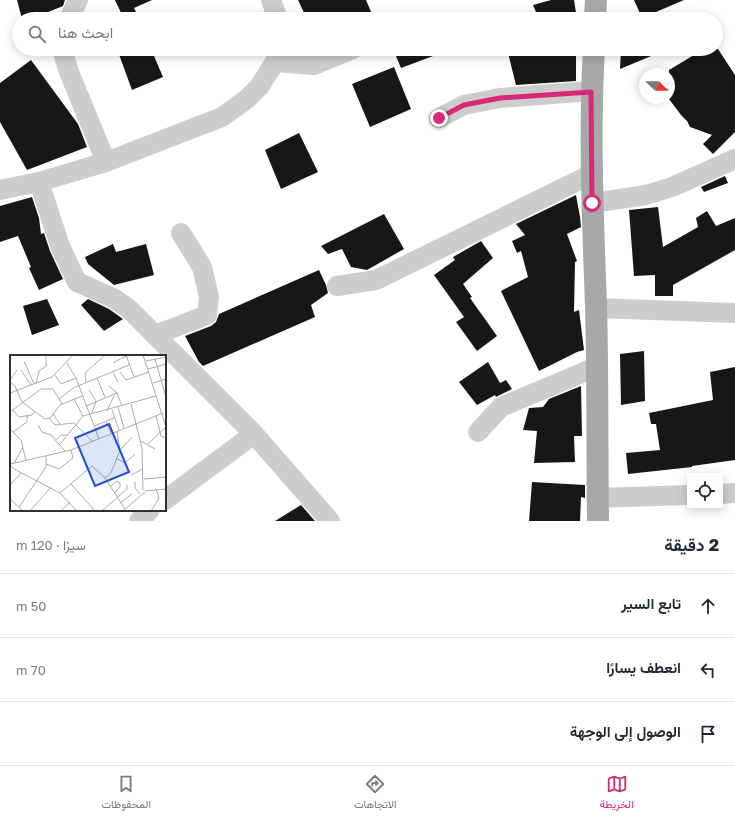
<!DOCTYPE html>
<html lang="ar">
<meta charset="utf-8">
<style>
:root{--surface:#fff;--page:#f6f6f7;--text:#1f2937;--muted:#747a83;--line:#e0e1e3;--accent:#db2777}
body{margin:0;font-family:"Golos Text",Vazirmatn,sans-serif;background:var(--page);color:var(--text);direction:rtl}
.controls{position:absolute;right:12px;bottom:12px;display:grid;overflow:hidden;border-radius:0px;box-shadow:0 2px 10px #0003}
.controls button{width:36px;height:36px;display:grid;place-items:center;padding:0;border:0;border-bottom:1px solid var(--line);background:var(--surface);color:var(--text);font:20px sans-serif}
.compass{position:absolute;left:639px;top:68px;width:36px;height:36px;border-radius:50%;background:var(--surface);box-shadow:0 2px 10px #0003;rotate:112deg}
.stop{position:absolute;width:12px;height:12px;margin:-9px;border:3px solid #db2777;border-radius:50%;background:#fff}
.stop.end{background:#db2777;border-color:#fff;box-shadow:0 1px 4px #0008}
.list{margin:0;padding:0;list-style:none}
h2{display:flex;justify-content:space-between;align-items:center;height:52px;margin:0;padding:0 16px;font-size:17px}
h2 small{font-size:13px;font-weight:400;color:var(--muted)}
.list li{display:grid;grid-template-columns:26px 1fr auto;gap:12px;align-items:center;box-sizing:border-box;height:64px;padding:0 16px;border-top:1px solid var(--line)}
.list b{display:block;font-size:15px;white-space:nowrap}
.list em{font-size:13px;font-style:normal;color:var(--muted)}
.icon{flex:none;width:22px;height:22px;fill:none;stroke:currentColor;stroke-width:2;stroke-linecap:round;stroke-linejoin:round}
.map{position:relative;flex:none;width:735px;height:521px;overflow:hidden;direction:ltr}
.search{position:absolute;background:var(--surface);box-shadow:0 2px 10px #0003;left:12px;right:12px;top:12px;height:44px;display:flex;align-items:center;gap:10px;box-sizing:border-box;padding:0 14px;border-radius:22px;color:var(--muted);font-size:15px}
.sheet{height:244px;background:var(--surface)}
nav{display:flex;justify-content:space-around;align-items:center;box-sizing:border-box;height:56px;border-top:1px solid var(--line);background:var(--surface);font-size:11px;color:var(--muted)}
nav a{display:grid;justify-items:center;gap:2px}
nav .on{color:var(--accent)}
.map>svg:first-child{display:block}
</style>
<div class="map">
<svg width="735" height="521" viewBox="0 0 735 521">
<rect width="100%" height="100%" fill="#fff"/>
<!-- building -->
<g fill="#171717">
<path d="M17,0H65L63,6L31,19H22Z"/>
<path d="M115,0H152L134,8L137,14L126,19H124Z"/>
<path d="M298,0H366L374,19H307Z"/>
<path d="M551,0H574L577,19H539L533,5Z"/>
<path d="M634,0H684L642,18Z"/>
<path d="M117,49H151L163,77L132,90Z"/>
<path d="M393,49H449V50L401,68Z"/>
<path d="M507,49H576V81L516,85Z"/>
<path d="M621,49H668L620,69Z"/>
<path d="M704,49H718L735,75V132L713,154L703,144L712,135L690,127L687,121L681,115L669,99V70Z"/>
<path d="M31,60L78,124L87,147L27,170L0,122V83Z"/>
<path d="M394,67L411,109L370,127L352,84Z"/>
<path d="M299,133L318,172L281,189L265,150Z"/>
<path d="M725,176L728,183L704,192L701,187Z"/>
<path d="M576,195L580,217L581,227L567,234L577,261L575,262L574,312L579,310L584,350L577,352L539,371L501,291L528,277L521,251L517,253L512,241L525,235L516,224Z"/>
<path d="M32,197L39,218L41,234L44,233L50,251L63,279L39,290L29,268L31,267L18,236L0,242V206Z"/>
<path d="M658,207L663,247L698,227L696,218L707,211L716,226L735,218V250L673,285V296H655V275L634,276L629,210Z"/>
<path d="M384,214L404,249L367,270L351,267L342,249L328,254L321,246Z"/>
<path d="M481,241L493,258L463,284L472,297L470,298L497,336L477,351L456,322L464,317L434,275L455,260L453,257Z"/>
<path d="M113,244L116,252L146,244L154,275L114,285L88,264L85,257Z"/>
<path d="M319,270L326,285L328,293L311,305L315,317L203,366L199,362L185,336L211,326L216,322L219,314Z"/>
<path d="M47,299L59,325L32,335L23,306Z"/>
<path d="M88,299L109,309L123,319L104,331L81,305Z"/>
<path d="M644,351L645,401L621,405L620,354Z"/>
<path d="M488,362L500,383L506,380L512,389L496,397L495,395L477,405L459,382Z"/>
<path d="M735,367V460L692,466V467L628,474L626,453L660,450L656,424H651L649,413L713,400L710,372Z"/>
<path d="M581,386L582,436H574L575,462L534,463L537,431L523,430L529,408L543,407L549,399Z"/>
<path d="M532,482L585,485V498L581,497L580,521H529Z"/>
<path d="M301,505L315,521H275Z"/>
</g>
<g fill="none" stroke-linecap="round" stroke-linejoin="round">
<!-- minor -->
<g stroke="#cdcdcd" stroke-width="20">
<path d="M271,0L278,19"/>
<path d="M69,19L78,0"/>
<path d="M62,49L69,72L106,162"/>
<path d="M275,62L314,65L353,49"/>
<path d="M439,118L464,105L500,98L591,91"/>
<path d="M39,182L60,246L77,282L115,299L129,309L254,434L330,521"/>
<path d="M0,190L39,182L106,162L222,117L247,99L259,87L275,62L280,49"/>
<path d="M592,203L646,195L672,187L735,159"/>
<path d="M337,286L376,280L592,174"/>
<path d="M596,308L735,313"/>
<path d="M155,335L207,315L209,297L202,267L181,233"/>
<path d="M478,432L501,407L596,367"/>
<path d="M720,494L735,493"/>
<path d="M597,498L690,495"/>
<path d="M165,500L254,434"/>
<path d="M139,521L150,510"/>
</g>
<!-- major -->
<g stroke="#a8a8a8" stroke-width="22">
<path d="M595,19L596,0"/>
<path d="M594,49C589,135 593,220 596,306C598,378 597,449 598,521"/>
</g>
</g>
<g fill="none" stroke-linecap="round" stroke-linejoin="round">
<!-- route -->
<path stroke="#db2777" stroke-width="5" d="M439,118L464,105L500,98L591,92L592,203"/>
</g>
<!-- overview -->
<g transform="translate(10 355)">
<rect width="156" height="156" fill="#fff"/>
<path fill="none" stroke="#acacac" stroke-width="1" d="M116,0L124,22M133,0L156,72M145,4L156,42M14,6L24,29M136,6L156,2M57,8L66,23L89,84M103,8L116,1M138,14L156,9M11,15L21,30M103,17L108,28M110,17L116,25L139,17M45,20L51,29L66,23M87,23L95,42M0,25L7,15M0,27L5,31L12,47L35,64L40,63L50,50L72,41M76,28L75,18L95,0M143,28L156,24M26,29L29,16L36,11V0M99,31L107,38L112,51M79,35L86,46L82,58M0,38L42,22L63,0M49,44L63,33L119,10M121,49L132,93L133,135M76,51L107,38M108,52L114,73M3,55L9,62L22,60L25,57M102,55L109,75M97,56L104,41M0,57L31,34H43L52,49M43,59L50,69M73,61L146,41M146,61L151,81L156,83M39,63L45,70L64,68L82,86M96,67L101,78M28,70L32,77L41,80L55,96M84,71L104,63M0,74L11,85L16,106M3,77L17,67V60M46,85L51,80H57M131,86L145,94M50,89L73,61L64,44M138,89L156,72M111,94L122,82M106,103L115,108L125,99M4,108L13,92M0,109L61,95L153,58M36,109L49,114L63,103L61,95M0,110L4,114L50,138L67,156M121,120L133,114M95,123L101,118L110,95L107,77M134,124L156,122M125,127V133L130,139M1,129L11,118M61,129L85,156M101,131L107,126L110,128V132L104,138M135,136L156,134M50,138L82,111L95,123L115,154M0,144L13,156M110,148L122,139M9,152L36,112V101M114,155L135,137M20,156L41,132M51,156L60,147M92,156L117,134V130M141,156L149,143L146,134"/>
<path fill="#1d4ed8" fill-opacity="0.15" stroke="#1d4ed8" stroke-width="2" d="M99,69L119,117L85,131L65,83Z"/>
<rect width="156" height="156" fill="none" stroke="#303030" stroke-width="2"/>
</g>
</svg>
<div class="controls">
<button><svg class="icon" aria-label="locate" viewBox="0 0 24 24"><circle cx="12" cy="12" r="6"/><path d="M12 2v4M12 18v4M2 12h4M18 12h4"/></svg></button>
</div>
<svg class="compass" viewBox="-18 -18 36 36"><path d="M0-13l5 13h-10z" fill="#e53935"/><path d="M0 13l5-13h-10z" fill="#747a83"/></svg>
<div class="stop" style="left:592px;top:203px"></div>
<div class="stop end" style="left:439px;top:118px"></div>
<div class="search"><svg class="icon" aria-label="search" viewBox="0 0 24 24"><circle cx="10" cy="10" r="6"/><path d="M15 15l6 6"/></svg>ابحث هنا</div>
</div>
<section class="sheet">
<h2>2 دقيقة<small>سيرًا · 120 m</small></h2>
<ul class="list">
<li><svg class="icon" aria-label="ahead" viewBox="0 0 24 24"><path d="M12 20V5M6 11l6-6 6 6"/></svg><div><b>تابع السير</b></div><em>50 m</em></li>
<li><svg class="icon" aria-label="left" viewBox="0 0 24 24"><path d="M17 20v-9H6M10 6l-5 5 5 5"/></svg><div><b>انعطف يسارًا</b></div><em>70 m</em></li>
<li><svg class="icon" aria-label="arrive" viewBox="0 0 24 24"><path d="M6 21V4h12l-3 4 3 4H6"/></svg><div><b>الوصول إلى الوجهة</b></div></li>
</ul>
</section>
<nav>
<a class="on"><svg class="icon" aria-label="map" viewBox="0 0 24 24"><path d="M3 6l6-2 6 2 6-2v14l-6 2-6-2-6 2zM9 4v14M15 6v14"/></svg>الخريطة</a>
<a><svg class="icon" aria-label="directions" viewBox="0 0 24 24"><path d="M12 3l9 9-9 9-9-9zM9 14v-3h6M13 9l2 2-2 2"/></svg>الاتجاهات</a>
<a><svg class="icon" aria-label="saved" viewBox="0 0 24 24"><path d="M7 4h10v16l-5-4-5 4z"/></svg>المحفوظات</a>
</nav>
